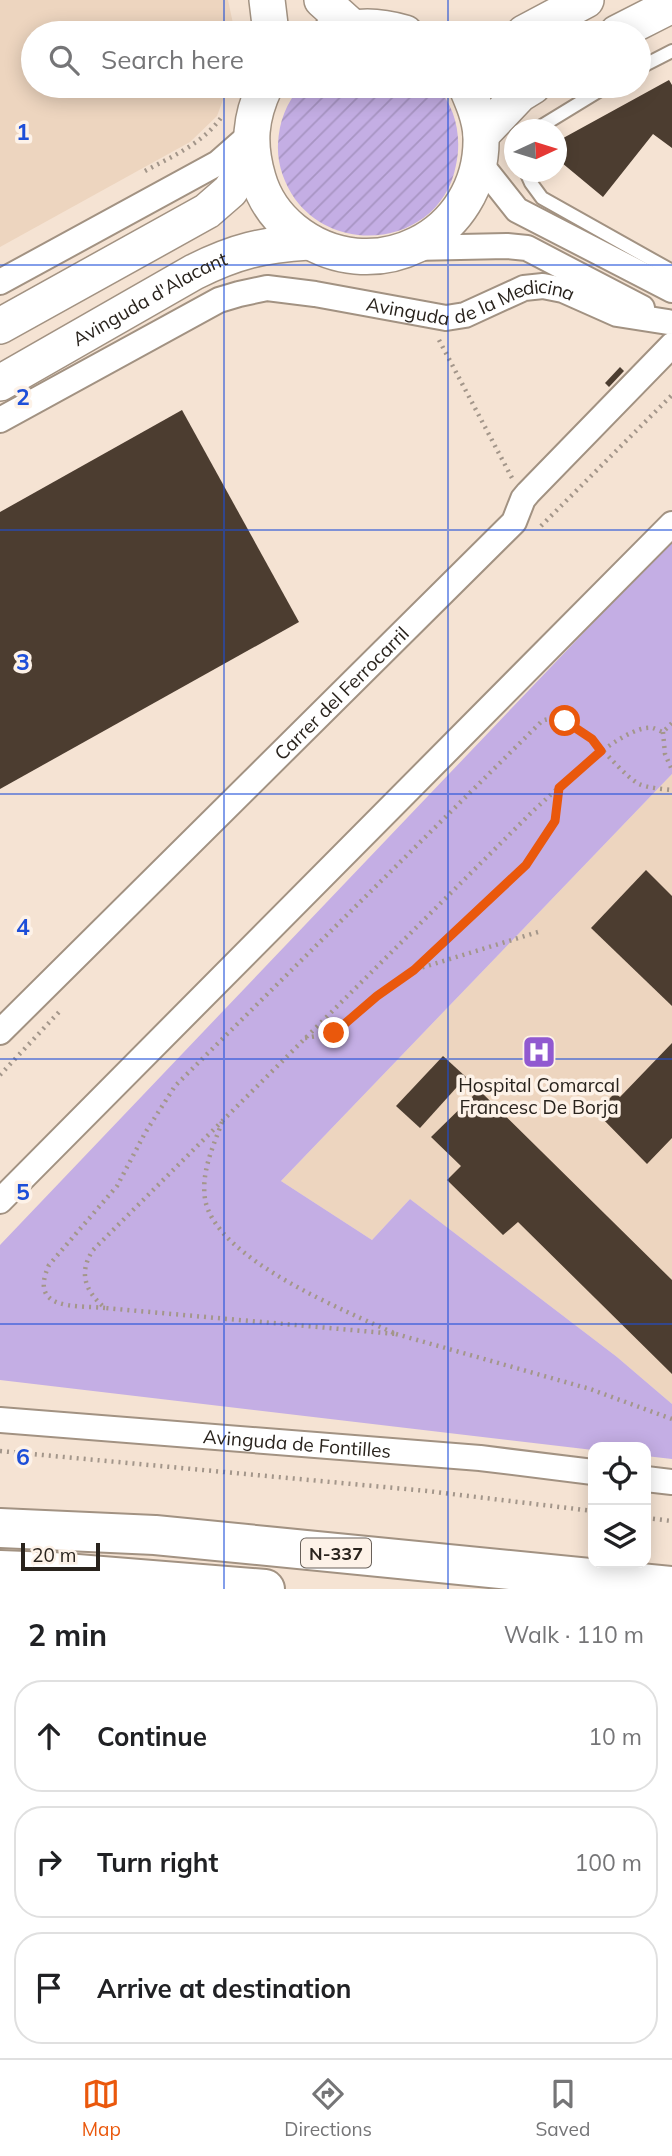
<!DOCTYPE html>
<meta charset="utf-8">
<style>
:root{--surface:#fff;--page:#f2f2f2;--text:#202124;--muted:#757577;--line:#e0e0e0;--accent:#ea580c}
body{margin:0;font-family:Mulish,sans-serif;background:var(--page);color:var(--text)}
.controls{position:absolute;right:21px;bottom:21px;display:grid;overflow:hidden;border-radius:14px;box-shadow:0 4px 18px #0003}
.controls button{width:63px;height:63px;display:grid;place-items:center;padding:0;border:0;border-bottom:2px solid var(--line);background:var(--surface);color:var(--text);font:35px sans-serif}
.compass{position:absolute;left:504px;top:119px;width:63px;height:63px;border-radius:50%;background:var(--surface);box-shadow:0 4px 18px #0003;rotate:86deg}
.scale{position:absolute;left:21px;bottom:18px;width:79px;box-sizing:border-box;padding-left:7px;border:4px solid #29231d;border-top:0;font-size:19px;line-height:24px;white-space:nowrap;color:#29231d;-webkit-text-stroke:5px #fdf2e8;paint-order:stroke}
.stop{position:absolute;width:21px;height:21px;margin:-16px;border:5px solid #ea580c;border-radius:50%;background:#fff}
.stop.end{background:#ea580c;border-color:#fff;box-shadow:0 2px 7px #0008}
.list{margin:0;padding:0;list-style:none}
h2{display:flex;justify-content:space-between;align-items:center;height:91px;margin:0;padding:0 28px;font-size:30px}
h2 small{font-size:23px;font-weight:400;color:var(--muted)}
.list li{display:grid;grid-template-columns:46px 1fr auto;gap:21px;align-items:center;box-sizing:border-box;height:112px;margin:0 14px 14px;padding:0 14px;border:2px solid var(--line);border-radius:28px}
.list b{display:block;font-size:26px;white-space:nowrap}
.list em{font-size:23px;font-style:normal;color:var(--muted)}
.icon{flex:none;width:38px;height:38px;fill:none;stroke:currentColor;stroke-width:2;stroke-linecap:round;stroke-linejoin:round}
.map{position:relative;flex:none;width:672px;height:1589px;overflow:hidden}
.search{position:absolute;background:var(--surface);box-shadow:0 4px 18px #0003;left:21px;right:21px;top:21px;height:77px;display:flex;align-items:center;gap:18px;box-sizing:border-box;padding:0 24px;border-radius:38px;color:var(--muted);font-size:26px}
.sheet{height:469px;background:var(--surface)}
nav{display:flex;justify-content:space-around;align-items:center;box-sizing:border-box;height:98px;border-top:2px solid var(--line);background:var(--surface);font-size:19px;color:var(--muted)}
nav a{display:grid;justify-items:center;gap:4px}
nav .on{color:var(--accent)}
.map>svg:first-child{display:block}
</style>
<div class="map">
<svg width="672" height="1589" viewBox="0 0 672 1589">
<defs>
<pattern id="garden-furrows" width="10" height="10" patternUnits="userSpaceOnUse" patternTransform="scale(1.75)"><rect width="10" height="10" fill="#c4aee4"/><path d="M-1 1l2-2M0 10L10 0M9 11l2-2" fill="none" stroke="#a895c3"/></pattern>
</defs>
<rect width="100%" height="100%" fill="#f5e3d3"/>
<!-- built -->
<g fill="#edd5bf">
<path d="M0,0H228L235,33H33V86H228L217,116L190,142L0,247Z"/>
<path d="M672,774V1404L617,1357L410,1199L372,1240L281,1181Z"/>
</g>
<!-- park -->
<path fill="#c4aee4" d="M672,540V774L281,1181L372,1240L410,1199L617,1357L672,1404V1459L646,1456V1447H593V1450L0,1380V1245Z"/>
<!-- garden -->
<path fill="url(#garden-furrows)" d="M301,86H436C456,107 462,137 456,165C442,242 340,260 295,199C284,183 277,164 278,144C279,122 286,103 301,86Z"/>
<!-- building -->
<g fill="#4c3d30">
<path d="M669,80L672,85V148L653,134L603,197L556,158V142Z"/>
<path d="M620,367L624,371L609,387L605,383Z"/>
<path d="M182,410L299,622L0,789V512Z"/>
<path d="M646,870L672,896V1006L591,928Z"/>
<path d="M672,1043V1138L647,1164L596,1112L615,1093L620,1097Z"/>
<path d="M443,1056L466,1077L420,1128L396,1106Z"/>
<path d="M479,1090L672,1280V1374L518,1222L503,1235L447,1180L461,1166L431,1137Z"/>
</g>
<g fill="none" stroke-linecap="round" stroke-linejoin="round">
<defs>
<g id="service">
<path d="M639,68L672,51"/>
<path d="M535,130L607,86"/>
<path d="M526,172L531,183L542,198L672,271"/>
</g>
<g id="minor">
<path d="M479,162L517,210L672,290"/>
<path d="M413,248L507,246L527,248L642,308"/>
<path d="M0,282L218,163L251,134"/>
<path id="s1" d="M0,420L219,300L239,294L267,288L315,294L446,318L465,315L524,288L543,286L563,290L617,314L668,322"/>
<path id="s2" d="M0,1032L514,522L523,499L528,493L672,345"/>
<path d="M0,1201L672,524"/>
<path id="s3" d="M0,1420L480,1458L593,1472"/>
<path d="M646,1479L672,1482"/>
</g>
<g id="secondary">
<path d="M267,0L271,33"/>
<path d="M322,0L352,27"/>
<path d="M330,33C358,25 377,25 405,33"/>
<path d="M524,33L586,0"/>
<path d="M617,33L672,5"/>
<path d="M265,86C250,118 248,144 258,178C264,199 277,217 293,230C371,293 484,237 481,136C480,118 473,102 466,86"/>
<path d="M481,135L520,94L533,86"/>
<path d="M0,326L207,211L230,191L252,158"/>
<path id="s4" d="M0,383L194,272C236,251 262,245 309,242"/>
</g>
<g id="trunk">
<path d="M0,1528L155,1535L672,1586"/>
<path d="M0,1570L52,1572L265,1589"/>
</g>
</defs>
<!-- service casing -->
<use href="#service" stroke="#a29282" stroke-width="16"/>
<!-- minor casing -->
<use href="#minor" stroke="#a29282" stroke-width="28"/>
<!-- secondary casing -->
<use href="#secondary" stroke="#a29282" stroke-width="38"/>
<!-- trunk casing -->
<use href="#trunk" stroke="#a29282" stroke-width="42"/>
<!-- path -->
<g stroke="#a3968a" stroke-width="4.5" stroke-dasharray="2 5" stroke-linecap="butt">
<path d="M145,171C173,156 204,143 223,115"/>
<path d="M439,340L512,478"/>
<path d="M541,526L672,395"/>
<path d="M663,732L665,754L672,770"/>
<path d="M417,967L526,865L555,821L559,788"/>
<path d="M305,1038L334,1033L377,996L414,970L538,932"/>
<path d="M0,1075L59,1012"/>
<path d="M222,1122C213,1147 201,1172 205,1199C215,1259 346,1311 396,1334L105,1308C85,1291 78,1273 93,1250L534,810C557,790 623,723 653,728C656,729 660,731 663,732L672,723"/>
<path d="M105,1308C75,1305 28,1311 49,1265L117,1186L145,1133L175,1086L542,721C577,706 612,769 639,784C648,788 662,789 672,790"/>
<path d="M396,1334L590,1389L672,1419"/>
<path d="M0,1451L427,1491L593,1511"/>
<path d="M646,1518L672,1521"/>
</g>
<!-- service -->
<use href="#service" stroke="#fff" stroke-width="12"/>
<!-- minor -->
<use href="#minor" stroke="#fff" stroke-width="24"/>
<!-- secondary -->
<use href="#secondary" stroke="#fff" stroke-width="35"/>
<!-- trunk -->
<use href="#trunk" stroke="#fff" stroke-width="38"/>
</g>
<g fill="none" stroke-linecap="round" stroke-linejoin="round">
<!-- route -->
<path stroke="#ea580c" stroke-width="9" d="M334,1033L377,996L414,970L526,865L555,821L559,788L601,751L592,739L565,721"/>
</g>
<!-- grid -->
<path fill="none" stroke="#1d4ed8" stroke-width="2" stroke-opacity="0.55" d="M224,0V33M448,0V33M224,86V1589M448,86V1589M0,265H672M0,530H672M0,794H672M0,1059H672M0,1324H672"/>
<!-- icons -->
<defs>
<symbol id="hospital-square" viewBox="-11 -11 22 22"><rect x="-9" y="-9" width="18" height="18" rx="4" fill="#9159d0" stroke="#fdf2e8"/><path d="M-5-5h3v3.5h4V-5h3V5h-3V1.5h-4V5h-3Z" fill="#fff"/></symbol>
</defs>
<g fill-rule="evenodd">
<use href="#hospital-square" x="520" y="1033" width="38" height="38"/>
</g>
<g text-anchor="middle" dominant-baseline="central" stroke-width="7" stroke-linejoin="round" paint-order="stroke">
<!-- shield labels -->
<rect fill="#fdf2e8" stroke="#69615a" stroke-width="2" x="301" y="1538.5" width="70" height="29" rx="5"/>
<g font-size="18" font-weight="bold" fill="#29231d">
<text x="336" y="1553">N-337</text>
</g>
<!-- street labels -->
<g font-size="19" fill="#29231d" stroke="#fdf2e8">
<text stroke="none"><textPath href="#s4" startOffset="172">Avinguda d'Alacant</textPath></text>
<text stroke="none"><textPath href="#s1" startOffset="508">Avinguda de la Medicina</textPath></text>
<text stroke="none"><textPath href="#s2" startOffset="481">Carrer del Ferrocarril</textPath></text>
<text stroke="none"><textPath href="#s3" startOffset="298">Avinguda de Fontilles</textPath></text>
</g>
<!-- poi labels -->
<g font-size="19" fill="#29231d" stroke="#fdf2e8">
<text x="539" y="1085">Hospital Comarcal<tspan x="539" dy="22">Francesc De Borja</tspan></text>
</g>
</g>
<g font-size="23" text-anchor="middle" font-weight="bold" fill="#1d4ed8" stroke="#fdf2e8" stroke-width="7" stroke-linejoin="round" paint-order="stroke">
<text x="23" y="140">1</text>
<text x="23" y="405">2</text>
<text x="23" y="670">3</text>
<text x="23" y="935">4</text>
<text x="23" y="1200">5</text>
<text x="23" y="1465">6</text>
</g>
</svg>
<div class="controls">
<button><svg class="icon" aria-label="locate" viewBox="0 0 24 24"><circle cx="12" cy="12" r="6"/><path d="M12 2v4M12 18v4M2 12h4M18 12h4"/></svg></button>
<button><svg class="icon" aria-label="layers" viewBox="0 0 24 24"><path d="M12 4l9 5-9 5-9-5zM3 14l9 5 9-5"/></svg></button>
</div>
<svg class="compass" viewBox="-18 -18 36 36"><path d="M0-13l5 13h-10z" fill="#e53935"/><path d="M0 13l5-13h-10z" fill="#757577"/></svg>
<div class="scale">20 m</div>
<div class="stop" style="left:565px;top:721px"></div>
<div class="stop end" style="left:334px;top:1033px"></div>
<div class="search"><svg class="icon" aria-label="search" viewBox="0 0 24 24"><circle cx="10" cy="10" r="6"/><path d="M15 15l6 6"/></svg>Search here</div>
</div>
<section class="sheet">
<h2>2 min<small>Walk · 110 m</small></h2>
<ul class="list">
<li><svg class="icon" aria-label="ahead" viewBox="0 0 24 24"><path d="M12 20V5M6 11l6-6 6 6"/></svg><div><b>Continue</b></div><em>10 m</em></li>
<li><svg class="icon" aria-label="right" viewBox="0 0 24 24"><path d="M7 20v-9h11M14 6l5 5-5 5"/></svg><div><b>Turn right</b></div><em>100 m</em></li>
<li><svg class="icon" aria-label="arrive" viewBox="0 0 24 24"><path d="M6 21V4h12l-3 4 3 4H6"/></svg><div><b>Arrive at destination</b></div></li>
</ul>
</section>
<nav>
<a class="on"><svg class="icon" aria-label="map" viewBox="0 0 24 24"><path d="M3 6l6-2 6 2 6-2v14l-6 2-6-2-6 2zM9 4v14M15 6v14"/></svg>Map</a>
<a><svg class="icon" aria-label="directions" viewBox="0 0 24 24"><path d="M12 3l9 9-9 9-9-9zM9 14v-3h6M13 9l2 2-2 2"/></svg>Directions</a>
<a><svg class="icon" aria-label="saved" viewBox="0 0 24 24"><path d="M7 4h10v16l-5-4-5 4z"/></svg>Saved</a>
</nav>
